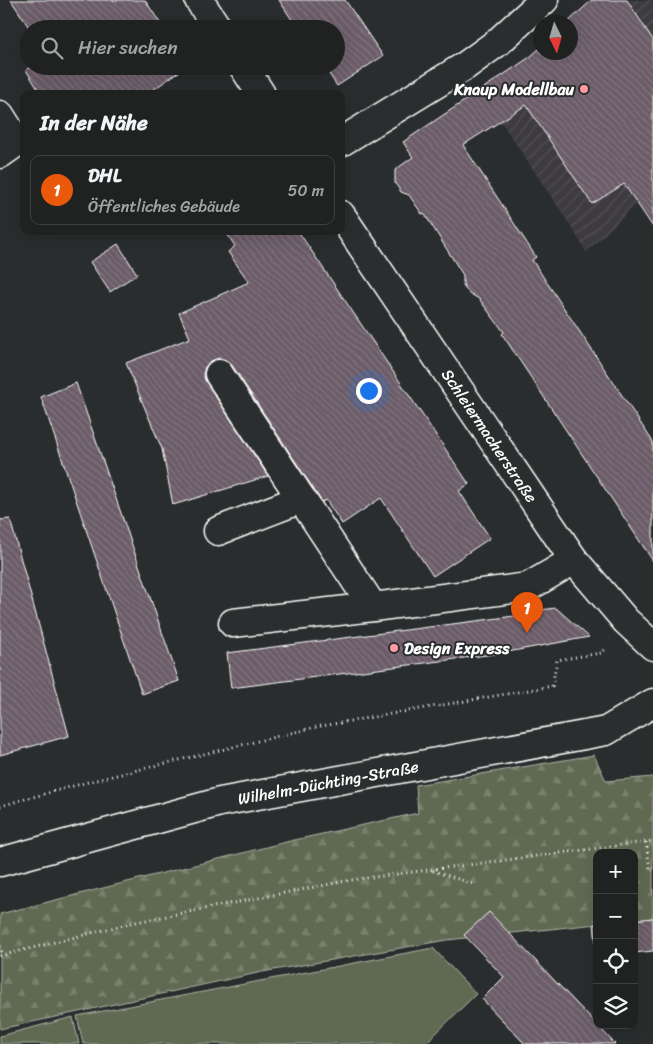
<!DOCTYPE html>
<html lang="de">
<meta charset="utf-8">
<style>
:root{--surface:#202222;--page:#2d2f2f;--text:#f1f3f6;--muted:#a2a4a5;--line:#3d3f40;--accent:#ea580c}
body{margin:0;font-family:Sriracha,sans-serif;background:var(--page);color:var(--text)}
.controls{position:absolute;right:15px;bottom:15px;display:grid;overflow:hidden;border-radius:10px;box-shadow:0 5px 20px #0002}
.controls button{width:45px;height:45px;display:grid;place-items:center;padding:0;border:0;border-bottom:1px solid var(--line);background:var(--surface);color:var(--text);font:25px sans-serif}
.compass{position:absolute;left:533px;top:15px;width:45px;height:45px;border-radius:50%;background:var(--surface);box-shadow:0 5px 20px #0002;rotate:175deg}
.you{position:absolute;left:368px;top:390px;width:18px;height:18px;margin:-12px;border:4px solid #fff;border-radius:50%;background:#1a73e8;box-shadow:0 0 0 8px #1a73e833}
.badge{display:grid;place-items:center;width:32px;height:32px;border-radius:50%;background:var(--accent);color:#fff;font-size:16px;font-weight:700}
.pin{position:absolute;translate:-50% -41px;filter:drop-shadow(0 1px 2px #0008)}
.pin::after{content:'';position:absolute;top:26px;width:18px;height:15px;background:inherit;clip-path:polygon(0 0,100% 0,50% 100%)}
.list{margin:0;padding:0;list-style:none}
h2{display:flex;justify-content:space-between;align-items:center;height:65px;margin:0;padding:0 20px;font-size:21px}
h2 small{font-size:16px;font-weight:400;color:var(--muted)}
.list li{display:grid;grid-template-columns:32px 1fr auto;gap:15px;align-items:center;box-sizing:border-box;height:70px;margin:0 10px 10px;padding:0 10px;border:1px solid var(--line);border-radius:10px}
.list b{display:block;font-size:19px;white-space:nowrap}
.list p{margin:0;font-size:16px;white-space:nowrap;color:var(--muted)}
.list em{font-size:16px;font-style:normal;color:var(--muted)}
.icon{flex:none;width:28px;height:28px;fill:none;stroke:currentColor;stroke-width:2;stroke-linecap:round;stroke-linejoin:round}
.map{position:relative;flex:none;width:653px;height:1044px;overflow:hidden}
.search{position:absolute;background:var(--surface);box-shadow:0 5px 20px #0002;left:20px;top:20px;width:325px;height:55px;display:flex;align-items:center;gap:12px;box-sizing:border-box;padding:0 18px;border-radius:28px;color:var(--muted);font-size:19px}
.panel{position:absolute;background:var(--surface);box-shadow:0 5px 20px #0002;left:20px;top:90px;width:325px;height:145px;border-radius:10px}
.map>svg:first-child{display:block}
</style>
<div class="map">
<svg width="653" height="1044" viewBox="0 0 653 1044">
<defs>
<pattern id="industrial-furrows" width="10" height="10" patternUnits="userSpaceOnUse" patternTransform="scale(1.25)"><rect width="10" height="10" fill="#3e3b3f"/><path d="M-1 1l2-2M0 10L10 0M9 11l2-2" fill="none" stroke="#514f52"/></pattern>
<pattern id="forest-firs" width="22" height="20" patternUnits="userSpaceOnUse" patternTransform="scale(1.25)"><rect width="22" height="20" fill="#606b52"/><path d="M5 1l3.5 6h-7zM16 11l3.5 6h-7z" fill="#78816c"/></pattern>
<pattern id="building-back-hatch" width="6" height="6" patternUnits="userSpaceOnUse" patternTransform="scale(1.25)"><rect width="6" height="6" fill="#6b5c67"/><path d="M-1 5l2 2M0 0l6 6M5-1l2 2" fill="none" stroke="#81747e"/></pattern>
</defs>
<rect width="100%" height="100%" fill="#2a2d2e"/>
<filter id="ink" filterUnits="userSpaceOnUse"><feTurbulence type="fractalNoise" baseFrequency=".02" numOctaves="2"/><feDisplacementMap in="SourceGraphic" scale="10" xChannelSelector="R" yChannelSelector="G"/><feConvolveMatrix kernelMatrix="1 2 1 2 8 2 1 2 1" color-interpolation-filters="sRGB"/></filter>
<g filter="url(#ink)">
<!-- industrial -->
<path fill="url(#industrial-furrows)" d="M592,0H653V188L586,252L574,231L480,90L529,58L540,48V52H570V22H568Z"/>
<!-- forest -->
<path fill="url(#forest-firs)" stroke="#b0b5a8" d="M594,755L606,781L653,777V918L634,920V853H597V924L447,940L262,972L0,1029V914L290,841L418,813L416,785Z"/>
<!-- green -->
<g fill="#606b52" stroke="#b0b5a8">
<path d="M433,948L476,994L425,1044H83L77,1016Z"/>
<path d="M73,1017L79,1044H0V1036Z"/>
</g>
<!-- building -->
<g fill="url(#building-back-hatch)" stroke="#fff">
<path d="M11,0H145L164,29H30Z"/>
<path d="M279,0H345L383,56L337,86L324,66H336V29H298Z"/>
<path d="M592,0H627L653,40V227L624,184L592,204L526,105L463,145L536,257L532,260L653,442V561L502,334L504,332L479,299L469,293L463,285V275L424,213L422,214L409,195L401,192L395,183V170L413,157L403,142L530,57L540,48V52H570V22H568Z"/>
<path d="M32,66H187L147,94H41L26,70Z"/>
<path d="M225,231H298L469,484L459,491L490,538L433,576L381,498L342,524L326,500L322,502L232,365L226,360L219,358L211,361L205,367L203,374L206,382L268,476L173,505L162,449L126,363L190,338L179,313L249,282L228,252L235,246Z"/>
<path d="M118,244L137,274L110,292L90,262Z"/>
<path d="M76,383L179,681L142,694L41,397Z"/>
<path d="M10,519L69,736L0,755V520Z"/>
<path d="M556,608L589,637L502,653L231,688L227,653L530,614L531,611Z"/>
<path d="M489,912L597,1025L615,1044H525L482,999L504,977L464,935Z"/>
<path d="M653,918V951L634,953V920Z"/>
<path d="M594,924H597V956Z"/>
</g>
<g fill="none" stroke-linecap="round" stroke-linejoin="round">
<defs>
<g id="minor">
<path d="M199,0L218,29"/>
<path d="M243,66L261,94"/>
<path d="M0,115L17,142L0,154"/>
<path d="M341,142L465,66L498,42L544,0"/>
<path id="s1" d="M341,215L574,560L626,621L653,646"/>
<path d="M219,374L373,607"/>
<path d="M218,531L301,499"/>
<path d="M233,623L373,607L528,587L574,560"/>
<path id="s2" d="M0,862L220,802L606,731L653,703"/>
</g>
</defs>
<!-- minor casing -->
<use href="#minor" stroke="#fff" stroke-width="31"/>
<!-- path -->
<g stroke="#fff" stroke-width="3" stroke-dasharray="1 4" stroke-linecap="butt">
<path d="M0,806L88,782L316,727L552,686L557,660L601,653L606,649"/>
<path d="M646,842L650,869L653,870"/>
<path d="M433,871L474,884"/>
<path d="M0,946L3,955"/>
<path d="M0,956L131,923L351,880L653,841"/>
</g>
<!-- minor -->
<use href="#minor" stroke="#2a2d2e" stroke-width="28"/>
</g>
</g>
<!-- markers -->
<g fill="#ff9aa2" stroke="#2a2d2e" stroke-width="2">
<circle cx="584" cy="89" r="5"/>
<circle cx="394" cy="648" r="5"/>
</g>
<g text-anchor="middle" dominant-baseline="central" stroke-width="4" stroke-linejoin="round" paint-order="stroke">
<!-- poi labels -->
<g font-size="16" font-weight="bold" fill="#fff" stroke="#2a2d2e" text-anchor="end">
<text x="574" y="89">Knaup Modellbau</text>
<text x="404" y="648" text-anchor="start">Design Express</text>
</g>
<!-- street labels -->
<g font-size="16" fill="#fff" stroke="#2a2d2e">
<text stroke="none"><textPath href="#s1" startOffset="266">Schleiermacherstraße</textPath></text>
<text stroke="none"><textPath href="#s2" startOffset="338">Wilhelm-Düchting-Straße</textPath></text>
</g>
</g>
</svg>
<div class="controls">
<button>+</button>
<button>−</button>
<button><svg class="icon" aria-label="locate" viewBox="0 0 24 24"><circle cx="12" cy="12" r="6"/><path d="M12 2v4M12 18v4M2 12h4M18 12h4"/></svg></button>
<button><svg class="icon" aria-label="layers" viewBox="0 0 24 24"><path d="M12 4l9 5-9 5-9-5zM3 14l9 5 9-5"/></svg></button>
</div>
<svg class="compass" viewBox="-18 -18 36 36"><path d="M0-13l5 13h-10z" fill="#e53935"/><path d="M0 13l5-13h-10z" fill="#a2a4a5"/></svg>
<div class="you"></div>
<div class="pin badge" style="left:527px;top:633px">1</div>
<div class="search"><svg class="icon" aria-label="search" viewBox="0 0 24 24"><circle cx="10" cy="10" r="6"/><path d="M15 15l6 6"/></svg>Hier suchen</div>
<section class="panel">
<h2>In der Nähe<small></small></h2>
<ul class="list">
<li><span class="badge">1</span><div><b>DHL</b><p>Öffentliches Gebäude</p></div><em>50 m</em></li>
</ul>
</section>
</div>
